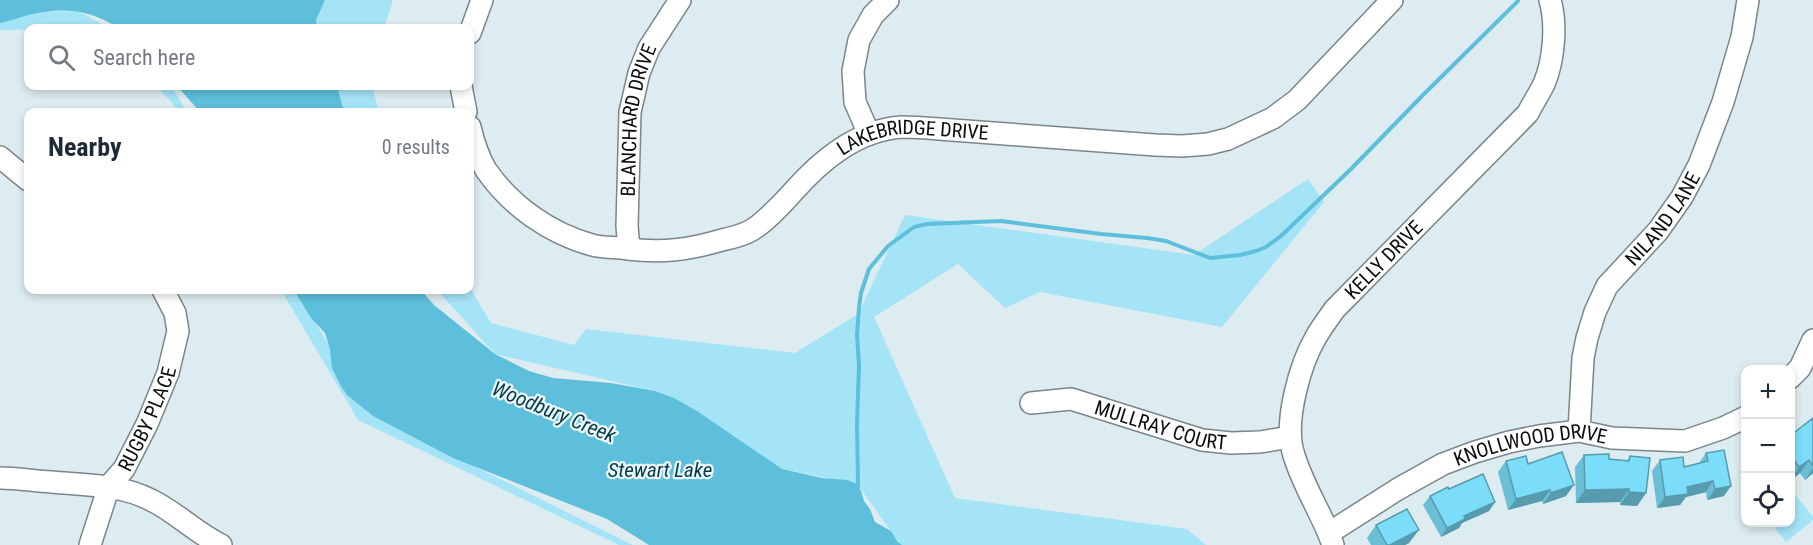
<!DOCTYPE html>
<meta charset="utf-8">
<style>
:root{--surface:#fff;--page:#f6f6f7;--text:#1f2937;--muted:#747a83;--line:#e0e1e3}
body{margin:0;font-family:"Roboto Condensed",sans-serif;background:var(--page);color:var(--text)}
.controls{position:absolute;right:18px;bottom:18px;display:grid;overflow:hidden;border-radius:12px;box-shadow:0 3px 9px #0003}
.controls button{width:54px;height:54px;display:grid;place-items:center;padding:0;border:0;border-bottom:2px solid var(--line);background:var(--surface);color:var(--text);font:30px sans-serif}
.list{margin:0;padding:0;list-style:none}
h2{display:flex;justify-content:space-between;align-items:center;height:78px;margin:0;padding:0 24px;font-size:26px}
h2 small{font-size:20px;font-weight:400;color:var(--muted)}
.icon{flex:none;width:33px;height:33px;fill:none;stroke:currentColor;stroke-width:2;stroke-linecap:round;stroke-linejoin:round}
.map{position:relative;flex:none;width:1813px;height:545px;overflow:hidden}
.search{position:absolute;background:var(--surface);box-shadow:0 3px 9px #0003;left:24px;top:24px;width:450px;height:66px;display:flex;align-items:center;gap:15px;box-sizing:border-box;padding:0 21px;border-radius:12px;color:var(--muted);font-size:22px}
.panel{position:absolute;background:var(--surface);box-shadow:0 3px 9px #0003;left:24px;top:108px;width:450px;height:186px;border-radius:12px}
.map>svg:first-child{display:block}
</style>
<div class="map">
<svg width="1813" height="545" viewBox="0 0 1813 545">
<rect width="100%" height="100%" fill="#ddecf0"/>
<!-- green -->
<g fill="#a5e4f7">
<path d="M305,0H393L384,28H318L316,20Z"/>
<path d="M78,11L109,28L0,30V13Z"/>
<path d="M155,86H171L187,112H178L171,101Z"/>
<path d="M332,86H372L379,112H338Z"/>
<path d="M1308,179L1324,202L1222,327L1040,292L1005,308L958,264L874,317L955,498L1187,529L1206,545H901L857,484L782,469L655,391L495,354L437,290H470V288L491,323L574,345L586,329L795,353L858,314L905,215L1194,255Z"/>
<path d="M281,290H295L373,416L633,545H619L358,420Z"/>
<path d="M1791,489L1813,517V520L1786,542L1771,523L1790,522Z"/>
</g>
<!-- water -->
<g fill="#5dbfdb">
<path d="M0,0H325L316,20L317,28H119C87,9 64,7 28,15C18,18 9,21 0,23Z"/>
<path d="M177,86H337L344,112H200Z"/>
<path d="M294,290H421L434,305L495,354L529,371L553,378L611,383L655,391L674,398L697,411L782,469L822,478L847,480L857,484L861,491L864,501L870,509L875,522L891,531L898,542L902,545H649L607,519L453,458L373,416L347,395L341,386L332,368L330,349L325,333L311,318Z"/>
</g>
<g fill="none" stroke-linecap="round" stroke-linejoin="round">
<!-- stream -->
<path stroke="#5dbfdb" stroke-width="4" d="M858,487L857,423L859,365L857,335L859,307L861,293L869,269L888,246L914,227L927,224L1001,221L1101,234L1147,238L1166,241L1210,258L1240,255L1256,251L1266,247L1281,236L1351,169L1423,95L1518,1"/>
<defs>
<g id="minor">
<path d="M470,33L482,0"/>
<path d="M461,86L466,112"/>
<path id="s1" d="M470,127C473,140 479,158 486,170C511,206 549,233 592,245C603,248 616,247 628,249C663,253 688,250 722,240C731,238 740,236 748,232C760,227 783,203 792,193C821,160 857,130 902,127C914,127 927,128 939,129L1155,145L1182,146L1208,144L1228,139L1273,118L1297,100L1392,0"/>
<path d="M869,134L855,102L853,71L859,40L873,15L888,0"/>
<path d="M0,157L28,180"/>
<path id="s2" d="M629,249L627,226L630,112L639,73L649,48L680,0"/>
<path d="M1790,378L1800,368L1813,340"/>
<path id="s3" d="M1031,403L1071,399L1202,440L1231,443L1260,442L1290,437"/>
<path id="s4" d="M1579,431L1583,358L1587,338L1595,312L1607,286L1658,231L1682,197L1699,165L1723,102L1742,37L1748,0"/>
<path d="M0,478C17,478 34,481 51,482C85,485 120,484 151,500C176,512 196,533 221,545"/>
<path id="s5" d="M1329,533L1398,489L1443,464L1475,452L1509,442L1539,436L1579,431L1612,438L1685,441L1723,428L1746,417"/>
<path id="s6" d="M90,545L109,486L124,469L147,424L168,373L178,331L175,313L163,290"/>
<path id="s7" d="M1333,545C1322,513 1302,485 1293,452C1284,421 1300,364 1316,337C1321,328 1328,319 1334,310L1528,113C1533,103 1539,94 1544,84C1554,60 1557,25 1550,0"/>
</g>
</defs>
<!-- minor casing -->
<use href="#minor" stroke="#79868a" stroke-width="24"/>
<!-- minor -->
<use href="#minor" stroke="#fff" stroke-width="21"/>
</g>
<!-- wall -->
<g fill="#6abed6">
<path d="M1813,418V473L1805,480L1800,473L1791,480V435Z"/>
<path d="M1706,453L1724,496L1707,500L1706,492L1686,497L1680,505L1657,508L1652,471L1660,460L1684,467L1699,463Z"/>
<path d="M1584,455L1609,459L1627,461L1630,456L1646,493L1637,506L1620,505V502L1576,503L1575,467Z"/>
<path d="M1506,461L1528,464L1566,496L1543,504L1542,501L1508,510L1498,472Z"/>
<path d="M1449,489L1495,502L1489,511L1462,523L1459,528L1441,537L1423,505L1430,496Z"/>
<path d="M1376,525L1409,543L1405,545H1371L1367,538Z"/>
</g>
<!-- shaded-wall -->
<g fill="#569bae">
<path d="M1809,460L1800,473L1791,480L1799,467Z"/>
<path d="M1813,468V473L1805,480Z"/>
<path d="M1713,481L1706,492L1686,497L1680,505L1657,508L1665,497L1687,487Z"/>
<path d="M1574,485L1566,496L1543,504L1551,493Z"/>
<path d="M1731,486L1724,496L1707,500L1715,489Z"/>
<path d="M1629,489L1620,502L1576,503L1585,490Z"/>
<path d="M1550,490L1542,501L1508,510L1516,499Z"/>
<path d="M1629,492L1646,493L1637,506L1620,505Z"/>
<path d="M1495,502L1489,511L1462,523L1459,528L1441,537L1447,528L1464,516Z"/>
<path d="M1419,530L1409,543L1405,545H1390Z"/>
</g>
<!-- building -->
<g fill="#7bddf9" stroke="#569bae" stroke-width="1.5">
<path d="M1813,418V466L1809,460L1799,467L1791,456V435Z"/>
<path d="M1724,450L1731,486L1715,489L1713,481L1687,487L1688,494L1665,497L1660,460L1683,457L1684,467L1708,461L1706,453Z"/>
<path d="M1562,452L1574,485L1551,493L1550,490L1516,499L1506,461L1526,456L1528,464Z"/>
<path d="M1609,454V459L1629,461L1630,456L1650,458L1646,493L1629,492V489L1585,490L1584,455Z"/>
<path d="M1483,474L1495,502L1464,516L1465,519L1447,528L1430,496L1448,487L1449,489Z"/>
<path d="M1407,509L1419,530L1390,545H1387L1376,525Z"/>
</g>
<g text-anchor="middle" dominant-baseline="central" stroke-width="4.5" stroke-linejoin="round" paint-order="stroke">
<!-- street labels -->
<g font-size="20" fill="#090d0f" stroke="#eaf9fe">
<text stroke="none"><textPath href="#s2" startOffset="130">BLANCHARD DRIVE</textPath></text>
<text stroke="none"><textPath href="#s1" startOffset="537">LAKEBRIDGE DRIVE</textPath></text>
<text stroke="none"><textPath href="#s4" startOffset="237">NILAND LANE</textPath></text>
<text stroke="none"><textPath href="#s7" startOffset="324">KELLY DRIVE</textPath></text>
<text stroke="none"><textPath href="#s6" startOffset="140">RUGBY PLACE</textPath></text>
<text stroke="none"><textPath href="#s3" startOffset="134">MULLRAY COURT</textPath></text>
<text stroke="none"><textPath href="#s5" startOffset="224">KNOLLWOOD DRIVE</textPath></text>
</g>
<!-- water labels -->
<g font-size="21" font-style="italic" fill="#0b3a45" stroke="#eaf9fe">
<text transform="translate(554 412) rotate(22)">Woodbury Creek</text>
<text x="660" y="470">Stewart Lake</text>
</g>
</g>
</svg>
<div class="controls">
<button>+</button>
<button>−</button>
<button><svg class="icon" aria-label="locate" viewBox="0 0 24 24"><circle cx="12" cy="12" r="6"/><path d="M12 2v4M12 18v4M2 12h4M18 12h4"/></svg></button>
</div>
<div class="search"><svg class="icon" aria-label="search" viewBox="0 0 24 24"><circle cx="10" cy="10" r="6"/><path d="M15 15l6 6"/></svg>Search here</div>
<section class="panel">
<h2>Nearby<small>0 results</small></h2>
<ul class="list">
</ul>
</section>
</div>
